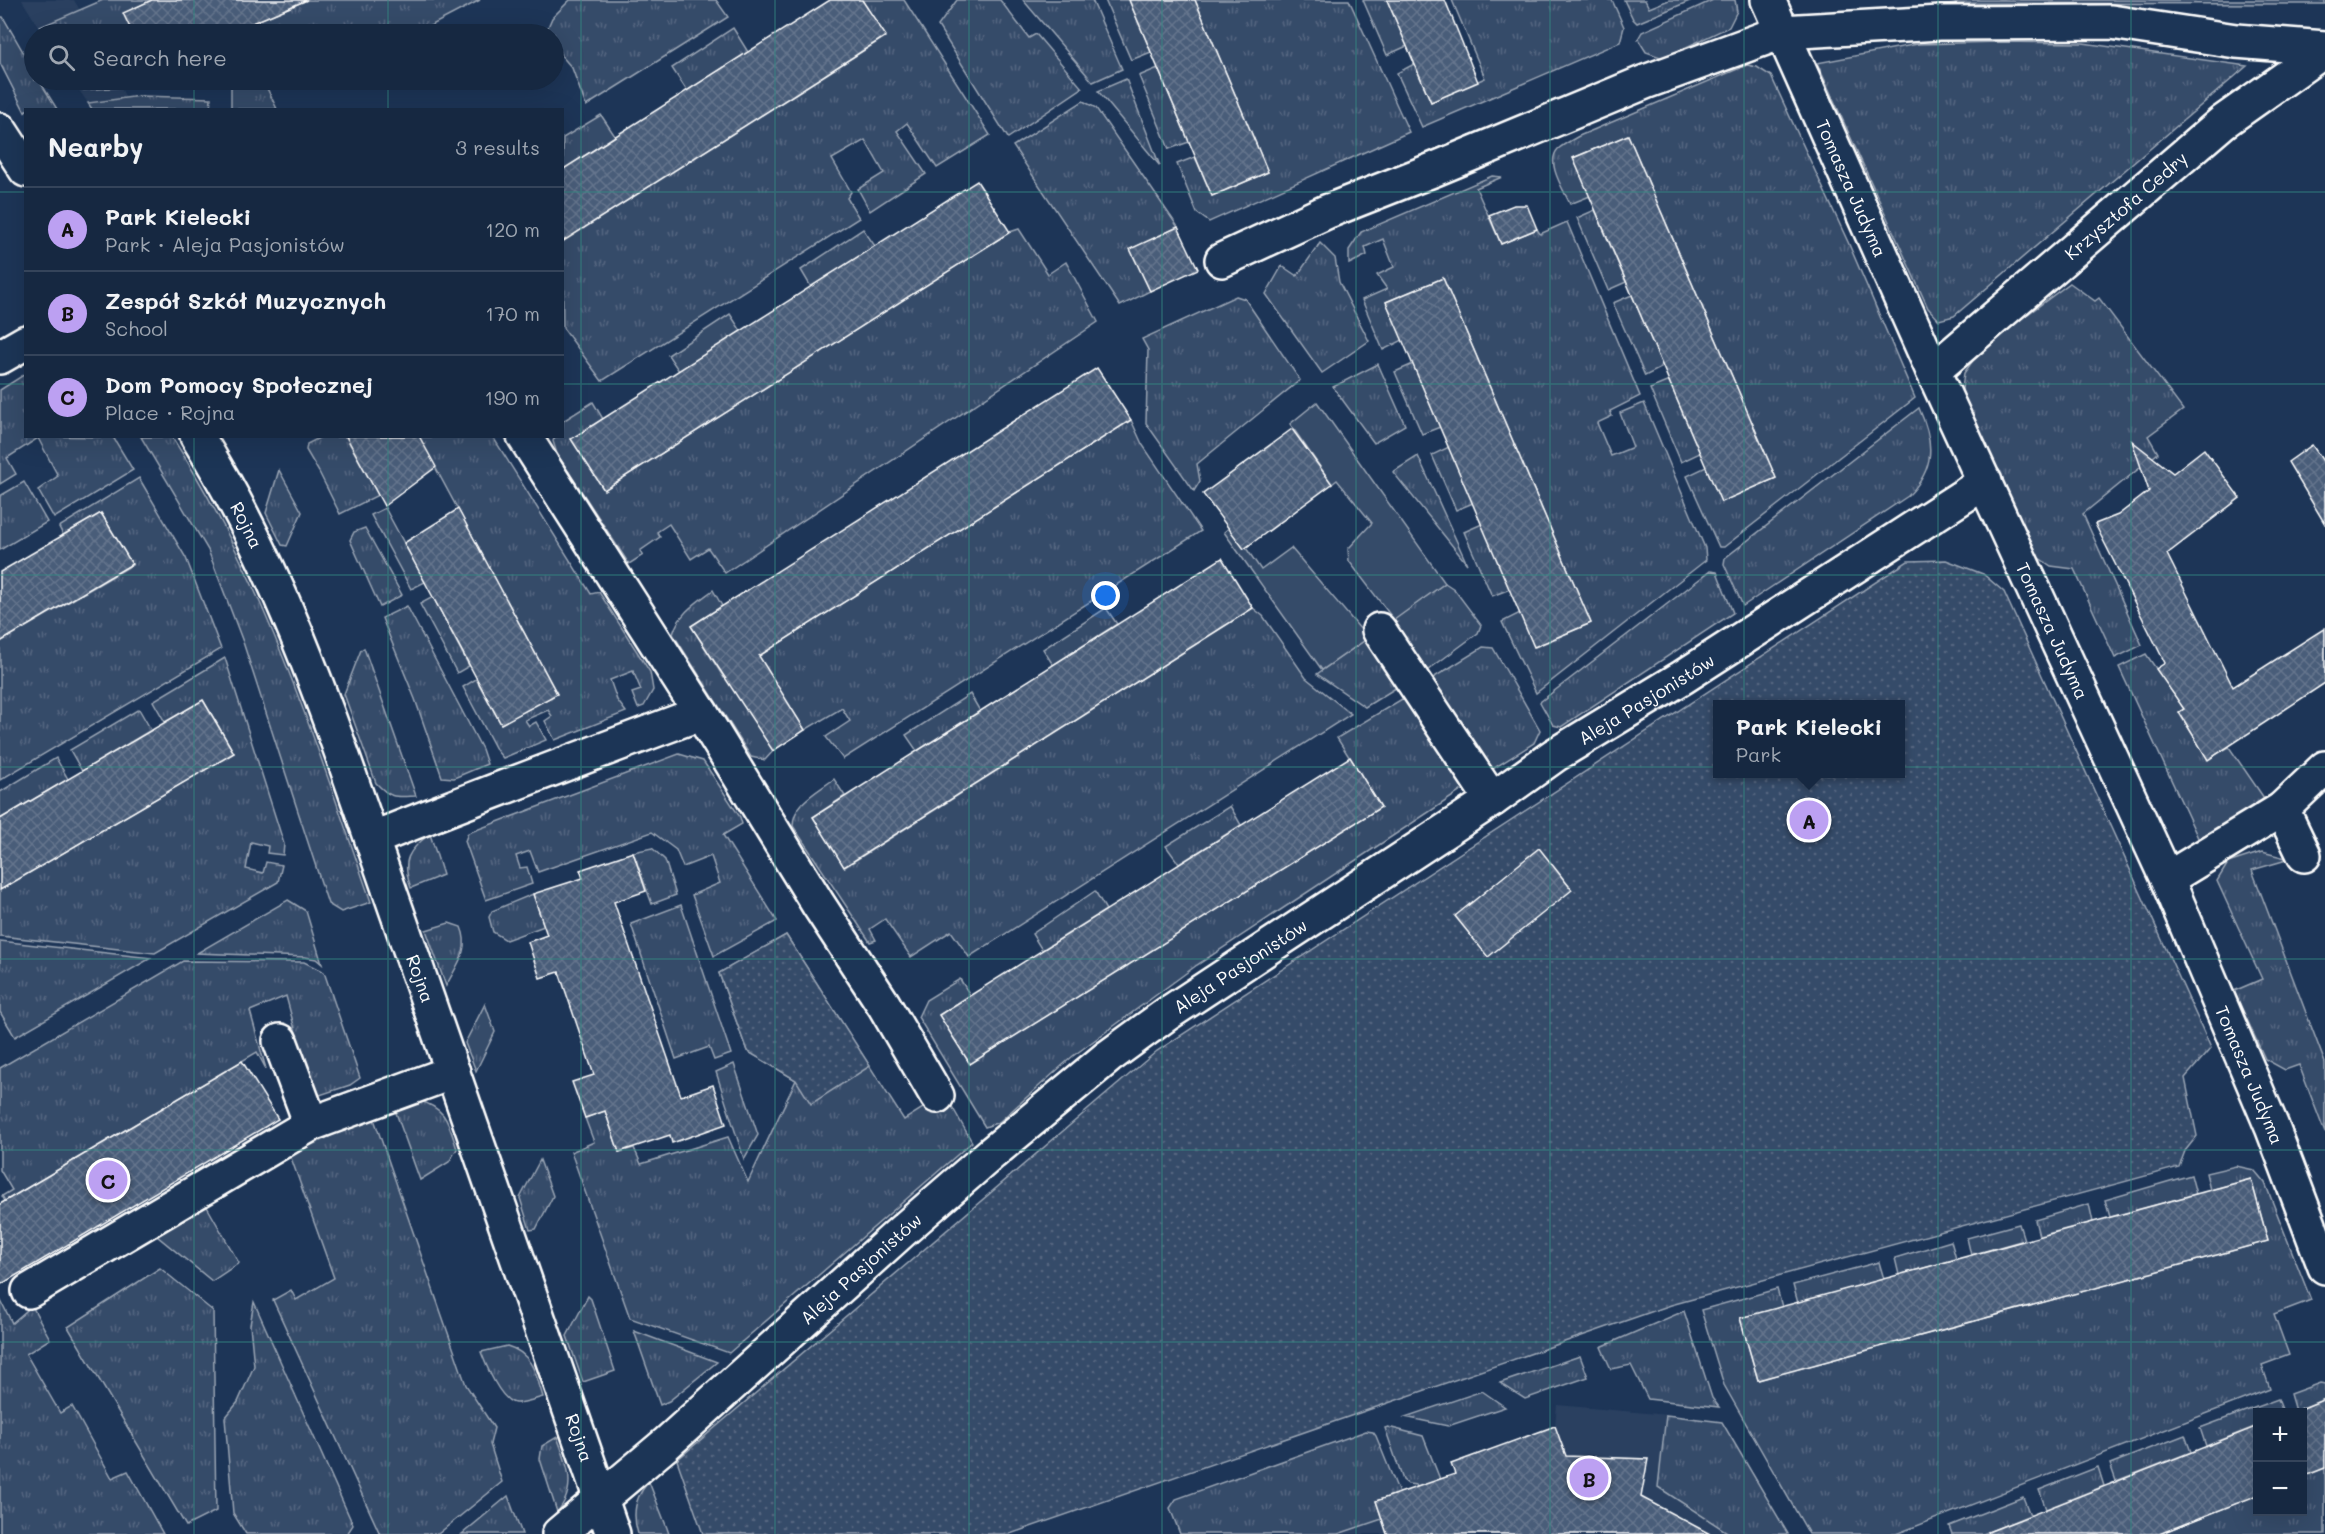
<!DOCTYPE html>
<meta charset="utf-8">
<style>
:root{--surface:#162841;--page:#1f3048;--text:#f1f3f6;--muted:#9ea6b1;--line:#35445a;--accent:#bca0f2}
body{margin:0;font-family:Mali,sans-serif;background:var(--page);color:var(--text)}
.controls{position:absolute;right:18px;bottom:18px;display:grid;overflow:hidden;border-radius:0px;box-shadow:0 6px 24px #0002}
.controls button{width:54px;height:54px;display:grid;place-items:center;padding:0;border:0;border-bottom:2px solid var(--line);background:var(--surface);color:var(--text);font:30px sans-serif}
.you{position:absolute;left:1106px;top:596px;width:21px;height:21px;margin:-15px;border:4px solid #fff;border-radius:50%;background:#1a73e8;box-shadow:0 0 0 9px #1a73e833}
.badge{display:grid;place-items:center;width:39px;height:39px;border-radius:50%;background:var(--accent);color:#111;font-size:20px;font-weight:700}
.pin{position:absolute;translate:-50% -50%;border:3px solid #fff;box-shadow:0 2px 6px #0006}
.popup{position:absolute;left:1713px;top:700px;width:192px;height:78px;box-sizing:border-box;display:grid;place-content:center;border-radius:0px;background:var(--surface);filter:drop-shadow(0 2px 4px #0005);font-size:20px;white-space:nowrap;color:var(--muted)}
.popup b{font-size:22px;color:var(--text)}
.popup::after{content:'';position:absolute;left:50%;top:100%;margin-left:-12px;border:12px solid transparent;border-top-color:var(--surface)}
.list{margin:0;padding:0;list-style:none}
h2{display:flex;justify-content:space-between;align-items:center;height:78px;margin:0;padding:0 24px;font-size:26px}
h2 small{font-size:20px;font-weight:400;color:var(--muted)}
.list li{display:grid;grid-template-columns:39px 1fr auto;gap:18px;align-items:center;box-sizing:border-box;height:84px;padding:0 24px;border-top:2px solid var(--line)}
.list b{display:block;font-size:22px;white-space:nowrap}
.list p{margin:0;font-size:20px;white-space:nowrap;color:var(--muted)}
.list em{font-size:20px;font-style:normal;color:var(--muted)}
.icon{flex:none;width:33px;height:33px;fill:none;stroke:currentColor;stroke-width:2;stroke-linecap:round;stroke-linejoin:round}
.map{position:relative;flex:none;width:2325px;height:1534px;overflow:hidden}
.search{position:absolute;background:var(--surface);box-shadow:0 6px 24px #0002;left:24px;top:24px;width:540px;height:66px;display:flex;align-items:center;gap:15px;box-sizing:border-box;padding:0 21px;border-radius:33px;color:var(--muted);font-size:22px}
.panel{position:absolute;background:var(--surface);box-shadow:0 6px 24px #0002;left:24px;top:108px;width:540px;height:330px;border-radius:0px}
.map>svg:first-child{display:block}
</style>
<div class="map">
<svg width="2325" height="1534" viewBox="0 0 2325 1534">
<defs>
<pattern id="grass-tufts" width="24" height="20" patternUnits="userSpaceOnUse" patternTransform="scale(1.5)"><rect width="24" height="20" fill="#364b69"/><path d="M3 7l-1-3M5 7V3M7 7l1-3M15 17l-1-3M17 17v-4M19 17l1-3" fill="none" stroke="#546680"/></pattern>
<pattern id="park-dots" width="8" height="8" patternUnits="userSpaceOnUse" patternTransform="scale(1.5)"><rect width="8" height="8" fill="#364b69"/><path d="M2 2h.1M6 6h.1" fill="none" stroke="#546680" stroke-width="1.8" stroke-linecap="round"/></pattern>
<pattern id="building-cross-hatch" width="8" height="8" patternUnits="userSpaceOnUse" patternTransform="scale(1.5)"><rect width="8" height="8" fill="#4a5d79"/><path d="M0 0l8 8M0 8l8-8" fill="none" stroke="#65758d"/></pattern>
</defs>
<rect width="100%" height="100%" fill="#1d3557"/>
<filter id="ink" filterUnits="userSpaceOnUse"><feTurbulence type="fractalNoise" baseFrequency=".0167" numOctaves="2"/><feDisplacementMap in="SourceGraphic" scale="12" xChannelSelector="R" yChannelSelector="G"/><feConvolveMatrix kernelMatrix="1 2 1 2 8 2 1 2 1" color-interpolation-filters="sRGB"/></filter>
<g filter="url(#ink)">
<!-- built -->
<g fill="#2a4161">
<path d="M22,0H74L93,34H43Z"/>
<path d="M72,80H117L126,98L88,103Z"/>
<path d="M1557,1405L1690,1417L1749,1534H1338L1381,1519L1376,1501L1461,1491L1451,1464L1555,1426Z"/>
</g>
<!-- grass -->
<g fill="url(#grass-tufts)" stroke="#9aa5b4" stroke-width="1.5">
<path d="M103,0H152L124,13L133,34H45L40,27Z"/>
<path d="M307,0H480L415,34H226Z"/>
<path d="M570,0H716L728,17L586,106L572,68L554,47V34H545L552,18Z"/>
<path d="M862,0H904L990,135L937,168L907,123L897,131L926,174L870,211L858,189L884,173L865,140L832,159L851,192L847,198L859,218L602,381L563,328L562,242L885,37Z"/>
<path d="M957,0H1000L1029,38L1036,34L1082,88L1008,138L938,26Z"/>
<path d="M1023,0H1092L1122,69L1093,82Z"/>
<path d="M1105,0H1129L1151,52L1131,60Z"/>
<path d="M1195,0H1349L1409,132L1209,222L1197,213L1177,164L1195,157L1212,196L1268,172Z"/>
<path d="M1363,0H1387L1407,46L1387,55Z"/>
<path d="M1452,0H1612L1624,27L1620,42L1422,127L1397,73L1414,64L1431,102L1485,78Z"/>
<path d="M1624,0H1645L1649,8L1669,0H1692L1637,23L1633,19Z"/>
<path d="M1713,0H1735L1737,11L1729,27L1663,58L1646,52L1638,39L1642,32Z"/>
<path d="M1945,0H2325V4L1956,3Z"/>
<path d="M0,17H3L34,71V80H39L57,109L26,110L25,112L0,63Z"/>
<path d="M733,28L748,52L687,91L672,68Z"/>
<path d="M1999,42L2083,43L2247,66L1954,316L1939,320L1928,308L1817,63L1918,44Z"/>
<path d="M1747,65L1757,67L1771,76L1848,242L1915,398L1724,547H1719L1687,476L1706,467L1721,501L1776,478L1628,135L1573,158L1590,196L1570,204C1564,190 1545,163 1558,149C1564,144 1572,140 1579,136Z"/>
<path d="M1158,68L1189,142L1169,149L1139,76Z"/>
<path d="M1126,79L1160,166L1098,91Z"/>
<path d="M101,80H214L83,90Z"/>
<path d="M231,80H263L277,109H231Z"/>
<path d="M140,96L211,98L210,109H92L88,103Z"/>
<path d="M1083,101L1096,108L1178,227L1131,249L1150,291L1120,306L1013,146Z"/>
<path d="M601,115L615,136L563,170V138Z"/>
<path d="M1492,176L1502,177L1476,188L1501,244L1537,229L1540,234L1567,222L1640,396L1610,411L1612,416L1597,423L1611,456L1633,447L1620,413L1644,403L1705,548L1706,560L1536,693L1502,622L1520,613L1535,647L1591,623L1443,278L1386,302L1403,340L1383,350L1362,300L1387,289L1377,275L1394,267L1383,239L1365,247L1367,255L1349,264V250L1361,232Z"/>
<path d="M1595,210L1626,282L1608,290L1577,218Z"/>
<path d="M863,229L875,246L811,287L801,270Z"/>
<path d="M1019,229L1048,274L1066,262L1098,322L725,573L708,548L691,559L669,524L657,532L660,537L640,551L643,555L629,564L557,454L553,441L555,437L562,436L563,421L593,402L603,419L571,439L604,490L1010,232Z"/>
<path d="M1320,243L1335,258L1339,282L1369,341L1322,373L1266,294L1282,266L1297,276Z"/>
<path d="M2070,283L2095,301L2099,298L2183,410L2148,436L2158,453L2083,514L2142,645L2115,658L2074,569L2051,566L2036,556L1961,397L1964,373L1982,348Z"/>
<path d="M1632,295L1663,367L1645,376L1613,303Z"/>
<path d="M1236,296L1245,299L1300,380L1197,464L1200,481L1194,491L1146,423L1148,350L1142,339Z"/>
<path d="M730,314L741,331L679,371L668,355Z"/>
<path d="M1378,364L1405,425L1374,443L1333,387Z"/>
<path d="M1413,364L1440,427L1422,434L1395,372Z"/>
<path d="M25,374L26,436L113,437L133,470L54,518L38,490L58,476L38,438L7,458L16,474L0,484V390Z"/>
<path d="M1669,381L1700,453L1681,462L1650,389Z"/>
<path d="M1919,408C1934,442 1936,468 1908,496L1743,606L1724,564L1725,558Z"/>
<path d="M1131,420L1142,444L1201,531L843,759L826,737L850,721L842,708L805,730L789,705L773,751L765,760L751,757L673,634C679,613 696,603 713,590L722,606L691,626L724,678Z"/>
<path d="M141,437H172C265,580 315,742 371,902L341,912L328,904L243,642L208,550Z"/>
<path d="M321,437H346L378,495L340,514L319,472L306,450L307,444Z"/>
<path d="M419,437H493L591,594L599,592L650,672L653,690L644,706L638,708L632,693L641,690L633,671L610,680L617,700L626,712L555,740L545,721L552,716L548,710L525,720L529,726L536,722L546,740L503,758L497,751L463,687L476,679L501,724L557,694Z"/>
<path d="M1449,447L1473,503L1456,510L1432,455Z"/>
<path d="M1418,456L1467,564L1393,472Z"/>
<path d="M279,470L302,512L287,546L282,545L266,513Z"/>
<path d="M139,478L186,558L221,649L0,780V642L132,565L101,513L63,535L59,527Z"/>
<path d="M24,482L47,522L0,550V496Z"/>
<path d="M385,508L425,582L411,589L371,515Z"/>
<path d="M1482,524L1510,589L1492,596L1464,532Z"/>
<path d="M365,528L402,595L380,607L350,540L354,532Z"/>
<path d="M1710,571L1717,572L1733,613L1561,727L1553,725L1540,702Z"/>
<path d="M1445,583L1454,589L1481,625L1478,633L1424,673L1390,622Z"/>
<path d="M433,597L469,666L457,673L420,604Z"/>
<path d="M407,606L482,749L487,764L454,778L442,777L415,699L382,618Z"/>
<path d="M1106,608L1117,624L1053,665L1043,649Z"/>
<path d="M1253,608L1263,616L1306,678L1351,714L969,957L951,931L911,957L885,919L870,929L876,940L870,942L793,826C793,803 817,792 834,779L845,796L813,817L845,867Z"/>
<path d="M1368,638L1404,683L1365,707L1317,674Z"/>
<path d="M1483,647L1493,648L1540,730L1534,743L1488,772L1428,681Z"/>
<path d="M364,648L416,796C395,797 391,799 376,783L344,694L361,650Z"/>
<path d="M2146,654L2184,709L2179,713L2208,759L2229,747L2264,798L2238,826L2199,840L2119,667Z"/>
<path d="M225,658L284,844L283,855L267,853L268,846L251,842L246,869L263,873L266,862L282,865L278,882L155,953L0,936V890L234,753L203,700L165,722L153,701Z"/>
<path d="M1412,693L1470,785L1197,965L1073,1056L999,1122L985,1127L918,1017L926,1000L960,979L970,995L939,1015L970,1064L1381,807L1337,738Z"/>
<path d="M970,694L980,711L917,751L906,735Z"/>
<path d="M139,709L151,730L82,771L70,750Z"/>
<path d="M679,754L703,761L740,817L742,824L723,835L777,921L714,956L692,895L720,883L711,856L683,867L676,850L652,832L538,872L530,851L516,856L520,868L527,867L532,884L486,900L465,841L468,833Z"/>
<path d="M56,758L68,779L0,819V792Z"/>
<path d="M1230,806L1241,825L1179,864L1166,846Z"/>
<path d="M430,834L443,875L411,888C401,861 408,850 430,834Z"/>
<path d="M652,848L665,860L676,895L652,904L633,852Z"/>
<path d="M2262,852L2290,859L2252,870L2325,1063V1133L2299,1065L2285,1070L2265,1059L2234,991L2262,979L2217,881L2228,863Z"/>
<path d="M1095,891L1106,910L1042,950L1032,934Z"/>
<path d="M533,894L544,926L506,940L493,932L489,917L492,911Z"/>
<path d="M288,900L306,911L322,964L316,959L305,957L197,953Z"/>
<path d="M681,905L731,1054L714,1060L709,1047L676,1059L631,924Z"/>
<path d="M449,923L461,927C471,950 456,966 446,986L426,930Z"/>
<path d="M786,935L904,1120L945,1094L972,1142L729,1353L630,1318L571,1152L594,1142L585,1118L605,1111L619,1152L634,1148L641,1164L728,1137L748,1182L796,1080L747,1051L719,973Z"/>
<path d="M0,941L151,958L15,1037L0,1012Z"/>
<path d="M183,961L304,962L324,972L360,1078L350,1085L320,1095L310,1085L286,996L250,1011L266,1069L257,1052L5,1201L2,1196L12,1190L0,1170V1068Z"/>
<path d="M485,1004L495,1032L476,1071L465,1043Z"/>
<path d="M734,1064L758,1135L744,1159L716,1072Z"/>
<path d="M418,1100C447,1109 448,1122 457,1149L449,1162L420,1180L394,1107Z"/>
<path d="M373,1116L466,1385L494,1428L490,1444L502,1482L438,1534H380L273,1300L291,1290L296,1300L334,1278L290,1155Z"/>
<path d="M540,1160L553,1196L536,1229L530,1230L520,1198Z"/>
<path d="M2236,1166L2254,1170L2265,1183L2311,1300L2274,1314L2289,1355L2262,1365L2270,1389L1896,1534H1809L1724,1385L1701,1310L1777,1289L1782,1307L1740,1318L1758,1380L2268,1241L2251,1179L2210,1190L2206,1173Z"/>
<path d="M2191,1175L2196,1194L2110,1217L2105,1200Z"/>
<path d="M2089,1204L2093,1222L2039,1236L2035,1220Z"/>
<path d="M206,1205L239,1263L212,1281L157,1236Z"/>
<path d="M2019,1224L2024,1240L1971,1255L1967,1238Z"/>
<path d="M1951,1241L1956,1259L1899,1275L1895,1258Z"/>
<path d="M1879,1262L1884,1279L1798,1303L1793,1285Z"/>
<path d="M160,1268L213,1311L216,1511L186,1526L68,1327Z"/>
<path d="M588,1296L591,1299L615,1371L583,1382L567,1336Z"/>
<path d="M0,1299L12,1323L32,1306L50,1339L26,1354L60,1413L72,1406L112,1478L128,1471L163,1534H0Z"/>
<path d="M254,1302L353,1525L347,1534H246L233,1513L225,1418L238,1402L254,1366L250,1325Z"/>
<path d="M1684,1311L1712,1398L1719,1407L1648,1399L1631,1365L1611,1369L1601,1347Z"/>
<path d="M634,1331L717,1362L669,1401L660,1405Z"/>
<path d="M507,1346C532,1353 536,1374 543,1397C535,1399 522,1404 515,1403C500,1400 486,1365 481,1352Z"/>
<path d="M1580,1356L1588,1377L1525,1399L1500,1383Z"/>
<path d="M2320,1383L2325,1384V1399L2295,1411L2290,1394Z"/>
<path d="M1482,1391L1505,1407L1448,1426L1405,1417Z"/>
<path d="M2278,1399L2283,1412H2258L2257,1426L2206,1446L2200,1428Z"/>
<path d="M1666,1415L1722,1422L1788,1534H1730L1658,1487Z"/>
<path d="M1388,1427L1423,1436L1447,1497L1424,1504L1416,1485L1408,1484L1403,1480L1385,1428Z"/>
<path d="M1366,1431L1373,1432L1376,1436L1399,1493L1376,1501L1382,1519L1338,1534H1180L1170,1508L1176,1499Z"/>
<path d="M2185,1435L2191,1452L2116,1481L2110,1464Z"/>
<path d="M557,1437C567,1463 578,1488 557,1512L540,1459L542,1446Z"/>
<path d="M2098,1467L2104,1486L2046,1509L2039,1490Z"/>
<path d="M2325,1468V1534H2159L2257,1495L2258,1512H2302L2303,1477Z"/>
<path d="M649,1482L667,1528L669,1534H638C632,1514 634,1497 649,1482Z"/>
<path d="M508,1496L522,1534H462Z"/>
<path d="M2023,1497L2030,1515L1983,1534H1952L1949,1526Z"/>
</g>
<!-- park -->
<g fill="url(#park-dots)" stroke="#9aa5b4" stroke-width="1.5" fill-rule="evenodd">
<path d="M1946,560L1983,574L2004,592L2211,1048L2185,1078L2197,1136L2185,1151L2179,1167L1671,1305L1010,1534H703L677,1460L1157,1051L1908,561ZM1718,704H1900V774H1718Z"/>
<path d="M786,935L870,1066L811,1104L796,1080L747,1051L719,973Z"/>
</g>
<!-- garden -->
<g fill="#364b69" stroke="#9aa5b4" stroke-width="1.5">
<path d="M1317,402L1445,583L1394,620L1349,561L1348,549L1372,523L1337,480L1332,484L1290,424Z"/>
<path d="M1231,526L1261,570L1291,548L1368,638L1322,670L1224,532Z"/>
</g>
<!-- building -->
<g fill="url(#building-cross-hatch)" stroke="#fff" stroke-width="1.5">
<path d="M152,0H307L226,34H133L123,13Z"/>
<path d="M830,0H862L886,36L562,242V170Z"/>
<path d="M1129,0H1195L1268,172L1212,196Z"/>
<path d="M1387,0H1445L1478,82L1431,102Z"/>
<path d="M1628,135L1776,478L1721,502L1573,158Z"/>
<path d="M977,181L1010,232L604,490L571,439Z"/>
<path d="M1514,205H1527L1537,229L1501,244L1489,215Z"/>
<path d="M1178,227L1198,269L1150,291L1130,249Z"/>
<path d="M1443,278L1591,623L1534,647L1386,302Z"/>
<path d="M1097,368L1131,420L759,656L805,730L773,751L691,626Z"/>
<path d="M1292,429L1332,484L1244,549L1203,494Z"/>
<path d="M346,436H419L436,467L384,506Z"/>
<path d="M2132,441L2173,473L2204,449L2240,498L2167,554L2233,687L2325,628V683L2208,760L2179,712L2184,709L2156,669L2165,663L2095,524L2118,515L2149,491Z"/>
<path d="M2312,445L2325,464V524L2288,462Z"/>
<path d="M458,509L557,694L501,724L404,543Z"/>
<path d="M101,513L132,564L0,642V572Z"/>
<path d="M1222,558L1253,608L844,867L813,817Z"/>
<path d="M203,700L234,753L0,890V819Z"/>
<path d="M1350,757L1381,807L970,1064L939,1015Z"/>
<path d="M1539,848L1572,890L1488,957L1455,916Z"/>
<path d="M633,852L646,891L614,902L681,1096L713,1085L726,1124L672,1143L670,1135L619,1152L605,1111L585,1118L572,1082L594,1075L559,972L540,978L528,942L547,935L533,894L583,878L580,870Z"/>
<path d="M242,1061L278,1119L0,1285V1204Z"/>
<path d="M2251,1179L2268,1241L1758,1380L1740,1318Z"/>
<path d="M2325,1399V1468L2302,1477V1413H2291Z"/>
<path d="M1555,1426L1566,1456L1648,1459L1641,1497L1710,1534H1387L1376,1501L1455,1474L1451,1464Z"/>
<path d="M2258,1426V1495L2159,1534H1989L1988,1532Z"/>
</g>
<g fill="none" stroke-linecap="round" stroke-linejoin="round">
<defs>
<g id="minor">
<path id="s1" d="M1768,0L1933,371L2167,879L2272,1127L2325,1267"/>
<path d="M0,130L26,170"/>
<path d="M1222,260L1326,212L1435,169L1645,82L1782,32L1940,23L2111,22L2236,41L2325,48"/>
<path d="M0,357L26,342"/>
<path id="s2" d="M1933,371L2223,122L2325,50"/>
<path id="s3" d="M197,436C289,583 339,747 396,909C470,1117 541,1326 613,1534"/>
<path d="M524,436L701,713L818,904L884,1005L937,1096"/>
<path d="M1379,630L1492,800"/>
<path d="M2282,809L2304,855"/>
<path d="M372,839C481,795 591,754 701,713"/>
<path d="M2167,879L2282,809L2325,768"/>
<path d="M280,1041L311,1124"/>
<path d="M29,1291L311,1124L453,1072"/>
<path id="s4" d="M559,1534L666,1444L901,1232L992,1153L1108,1057L1167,1014L1492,800L1555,755L1683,677L1985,482"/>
</g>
</defs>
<!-- minor casing -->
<use href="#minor" stroke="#fff" stroke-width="38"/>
<!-- minor -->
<use href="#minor" stroke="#1d3557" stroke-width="33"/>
</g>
</g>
<!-- grid -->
<path fill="none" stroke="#338b84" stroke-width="1.5" stroke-opacity="0.55" d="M194,0V34M388,0V34M581,0V1534M775,0V1534M969,0V1534M1162,0V1534M1356,0V1534M1550,0V1534M1744,0V1534M1938,0V1534M2131,0V1534M194,80V110M388,80V110M0,192H26M562,192H2325M0,384H26M562,384H2325M194,436V1534M388,436V1534M0,575H2325M0,767H2325M0,959H2325M0,1150H2325M0,1342H2325"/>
<g text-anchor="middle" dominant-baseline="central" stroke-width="6" stroke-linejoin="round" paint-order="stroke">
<!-- street labels -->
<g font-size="18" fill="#fff" stroke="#1d3557">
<text stroke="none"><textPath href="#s1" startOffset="206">Tomasza Judyma</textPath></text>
<text stroke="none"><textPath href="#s2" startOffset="254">Krzysztofa Cedry</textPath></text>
<text stroke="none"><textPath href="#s3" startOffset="102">Rojna</textPath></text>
<text stroke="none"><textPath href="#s1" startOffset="692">Tomasza Judyma</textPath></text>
<text stroke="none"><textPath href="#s4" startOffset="1374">Aleja Pasjonistów</textPath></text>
<text stroke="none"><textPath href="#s4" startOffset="888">Aleja Pasjonistów</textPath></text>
<text stroke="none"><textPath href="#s3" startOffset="588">Rojna</textPath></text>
<text stroke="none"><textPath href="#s1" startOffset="1178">Tomasza Judyma</textPath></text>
<text stroke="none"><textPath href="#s4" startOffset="402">Aleja Pasjonistów</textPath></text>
<text stroke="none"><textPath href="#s3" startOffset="1074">Rojna</textPath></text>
</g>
</g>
</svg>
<div class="controls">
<button>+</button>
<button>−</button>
</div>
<div class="you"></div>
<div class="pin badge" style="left:1809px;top:820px">A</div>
<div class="popup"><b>Park Kielecki</b>Park</div>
<div class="pin badge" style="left:1589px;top:1478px">B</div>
<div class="pin badge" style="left:108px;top:1180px">C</div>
<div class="search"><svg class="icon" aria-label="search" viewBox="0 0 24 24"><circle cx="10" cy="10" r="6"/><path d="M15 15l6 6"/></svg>Search here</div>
<section class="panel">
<h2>Nearby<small>3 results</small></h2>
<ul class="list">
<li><span class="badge">A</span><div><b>Park Kielecki</b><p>Park · Aleja Pasjonistów</p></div><em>120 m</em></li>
<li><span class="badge">B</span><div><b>Zespół Szkół Muzycznych</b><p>School</p></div><em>170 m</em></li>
<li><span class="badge">C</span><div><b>Dom Pomocy Społecznej</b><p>Place · Rojna</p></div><em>190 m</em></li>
</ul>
</section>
</div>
